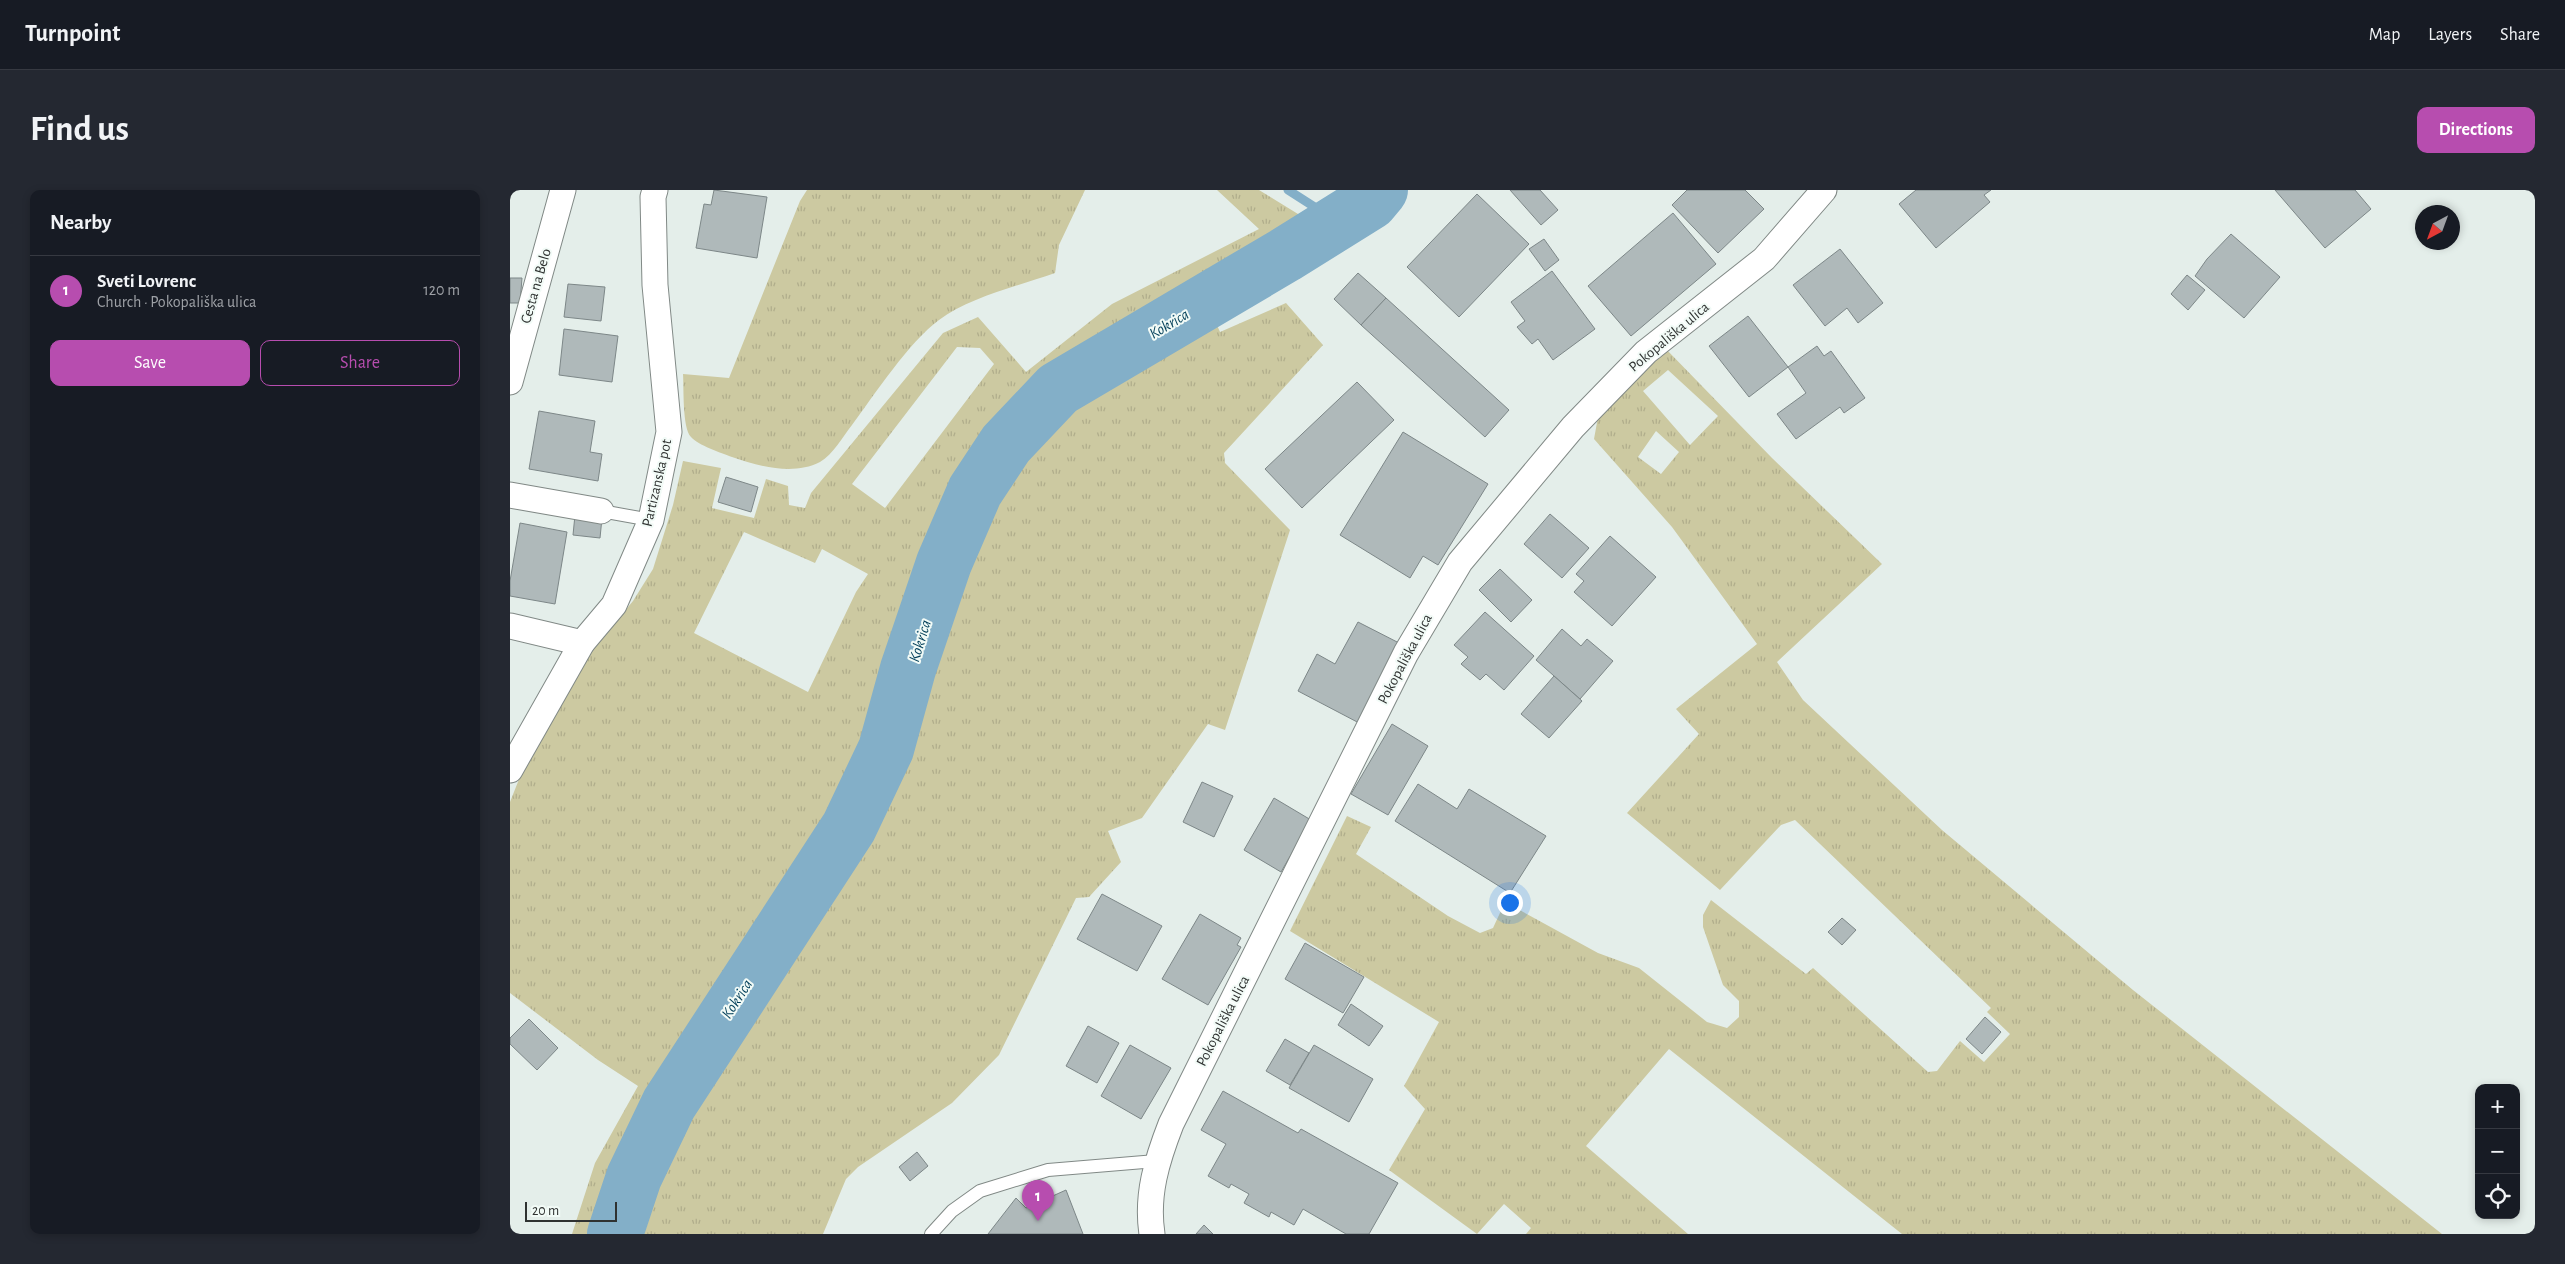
<!DOCTYPE html>
<meta charset="utf-8">
<style>
:root{--surface:#171b24;--page:#242831;--text:#f1f3f6;--muted:#9ea1a6;--line:#363941;--accent:#b74daf}
body{margin:0;font-family:"Alegreya Sans",sans-serif;background:var(--page);color:var(--text)}
.controls{position:absolute;right:15px;bottom:15px;display:grid;overflow:hidden;border-radius:10px;box-shadow:0 2px 8px #0003}
.controls button{width:45px;height:45px;display:grid;place-items:center;padding:0;border:0;border-bottom:1px solid var(--line);background:var(--surface);color:var(--text);font:25px sans-serif}
.compass{position:absolute;left:1905px;top:15px;width:45px;height:45px;border-radius:50%;background:var(--surface);box-shadow:0 2px 8px #0003;rotate:221deg}
.scale{position:absolute;left:15px;bottom:12px;width:92px;box-sizing:border-box;padding-left:5px;border:2px solid #2f3231;border-top:0;font-size:14px;line-height:18px;white-space:nowrap;color:#2f3231;-webkit-text-stroke:4px #f2fbf7;paint-order:stroke}
.you{position:absolute;left:999px;top:712px;width:18px;height:18px;margin:-12px;border:4px solid #fff;border-radius:50%;background:#1a73e8;box-shadow:0 0 0 8px #1a73e833}
.badge{display:grid;place-items:center;width:32px;height:32px;border-radius:50%;background:var(--accent);color:#fff;font-size:16px;font-weight:700}
.pin{position:absolute;translate:-50% -41px;filter:drop-shadow(0 1px 2px #0008)}
.pin::after{content:'';position:absolute;top:26px;width:18px;height:15px;background:inherit;clip-path:polygon(0 0,100% 0,50% 100%)}
.list{margin:0;padding:0;list-style:none}
h2{display:flex;justify-content:space-between;align-items:center;height:65px;margin:0;padding:0 20px;font-size:21px}
h2 small{font-size:16px;font-weight:400;color:var(--muted)}
.list li{display:grid;grid-template-columns:32px 1fr auto;gap:15px;align-items:center;box-sizing:border-box;height:70px;padding:0 20px;border-top:1px solid var(--line)}
.list b{display:block;font-size:19px;white-space:nowrap}
.list p{margin:0;font-size:16px;white-space:nowrap;color:var(--muted)}
.list em{font-size:16px;font-style:normal;color:var(--muted)}
.actions{display:flex;gap:10px;padding:15px 20px}
.actions a{flex:1;padding:11px 0;border:1px solid var(--accent);border-radius:10px;text-align:center;font-size:18px;color:var(--accent)}
.actions .main{background:var(--accent);color:#fff}
.icon{flex:none;width:28px;height:28px;fill:none;stroke:currentColor;stroke-width:2;stroke-linecap:round;stroke-linejoin:round}
.map{position:relative;flex:none;width:2025px;height:1044px;overflow:hidden;border-radius:10px}
header{display:flex;align-items:center;gap:30px;box-sizing:border-box;height:70px;padding:0 25px;background:var(--surface);border-bottom:1px solid var(--line)}
header strong{font-size:24px}
nav{display:flex;gap:28px;margin-inline-start:auto;font-size:18px}
.intro{display:flex;align-items:center;justify-content:space-between;box-sizing:border-box;height:120px;padding:0 30px}
h1{margin:0;font-size:35px}
.button{padding:12px 22px;border-radius:10px;background:var(--accent);color:#fff;font-size:18px;font-weight:700}
main{display:flex;gap:30px;padding:0 30px}
aside{flex:1;background:var(--surface);border-radius:10px;box-shadow:0 2px 8px #0003}
.map>svg:first-child{display:block}
</style>
<header>
<strong>Turnpoint</strong>
<nav><a>Map</a><a>Layers</a><a>Share</a></nav>
</header>
<div class="intro"><h1>Find us</h1><a class="button">Directions</a></div>
<main>
<aside>
<h2>Nearby<small></small></h2>
<ul class="list">
<li><span class="badge">1</span><div><b>Sveti Lovrenc</b><p>Church · Pokopališka ulica</p></div><em>120 m</em></li>
</ul>
<div class="actions"><a class="main">Save</a><a>Share</a></div>
</aside>
<div class="map">
<svg width="2025" height="1044" viewBox="0 0 2025 1044">
<defs>
<pattern id="grass-tufts" width="24" height="20" patternUnits="userSpaceOnUse" patternTransform="scale(1.25)"><rect width="24" height="20" fill="#ccc9a1"/><path d="M3 7l-1-3M5 7V3M7 7l1-3M15 17l-1-3M17 17v-4M19 17l1-3" fill="none" stroke="#b0ad8b"/></pattern>
</defs>
<rect width="100%" height="100%" fill="#e4eeea"/>
<!-- grass -->
<g fill="url(#grass-tufts)" fill-rule="evenodd">
<path d="M297,0H575L549,55L545,83C508,96 460,107 429,130C399,152 365,204 342,235C333,246 323,265 310,272C283,286 248,276 222,267C211,263 188,255 181,247C172,238 174,197 173,184L219,188L290,11Z"/>
<path d="M707,0H749L801,32L766,58L667,114L617,138L570,171L542,194L473,265L431,341L412,390L372,523L355,574L337,609L304,653L273,718L161,890L138,922L110,982L91,1044H62L85,973L128,896L88,870L0,803V612L21,559L76,468L123,411L143,379L163,315L173,271L211,278L202,318L244,328L256,289L278,296L279,315L295,318L301,303L433,143L468,127L516,182L602,114L749,39ZM447,157L470,158L484,174L375,318L342,294ZM234,342L305,373L312,359L358,384L346,402L298,502L184,443Z"/>
<path d="M776,113L813,155L714,263L715,273L780,340L715,540L698,534L632,628L598,641L611,672L579,707L566,708L489,865L442,913L348,977L336,989L313,1044H116L134,988L179,901L276,749L352,647L392,554L437,392L482,301L512,253L560,209L619,167L706,133L710,142Z"/>
<path d="M1155,158L1262,268L1372,374L1267,472L1293,510L1432,640L1623,800L1932,1044H1392L1159,859L1076,956L1178,1044H1016L1021,1038L994,1014L967,1044L879,980L915,919L894,896L929,832L780,741L837,626L861,637L846,664L938,726L970,743L983,738L995,712L1088,763L1129,778L1197,832L1217,838L1229,827V811L1213,795L1193,737V725L1201,710L1296,784L1303,778L1418,882L1427,881L1450,851L1474,872L1500,844L1477,822L1481,818L1285,630L1271,635L1210,700L1117,623L1189,544L1166,519L1247,454L1162,337L1084,249L1088,227ZM1158,180L1208,226L1180,255L1133,201ZM1146,241L1169,262L1151,284L1128,267Z"/>
</g>
<g fill="none" stroke-linecap="round" stroke-linejoin="round">
<!-- stream -->
<path stroke="#83afc8" stroke-width="9" d="M778,0L828,32"/>
<!-- river -->
<path stroke="#83afc8" stroke-width="56" d="M105,1044L124,987L159,914L339,637L376,559L398,479L434,373L465,301L496,254L548,199L775,65L860,12L870,0"/>
</g>
<!-- building -->
<g fill="#afb9ba" stroke="#7d8788">
<path d="M204,0L257,7L247,68L186,58L194,14L201,15Z"/>
<path d="M1000,0H1030L1048,20L1031,35Z"/>
<path d="M1177,0H1235L1254,19L1208,63L1162,15Z"/>
<path d="M1406,0H1481L1474,5L1480,12L1426,58L1389,14Z"/>
<path d="M1765,0H1845L1861,19L1815,58Z"/>
<path d="M967,4L1019,54L949,127L897,77Z"/>
<path d="M1163,23L1206,74L1121,146L1078,96Z"/>
<path d="M1721,44L1770,87L1734,128L1685,86L1697,69Z"/>
<path d="M1034,49L1049,70L1035,81L1019,59Z"/>
<path d="M1330,59L1373,113L1348,133L1337,118L1315,136L1283,95Z"/>
<path d="M1042,81L1085,139L1043,170L1028,149L1022,154L1007,137L1015,131L1001,112Z"/>
<path d="M848,83L876,108L851,135L824,109Z"/>
<path d="M1677,85L1695,100L1678,120L1661,104Z"/>
<path d="M0,88H12L10,113H0Z"/>
<path d="M58,94L95,97L91,131L54,127Z"/>
<path d="M876,108L999,220L975,247L851,135Z"/>
<path d="M1238,126L1278,177L1239,207L1199,156Z"/>
<path d="M54,139L108,146L102,192L49,185Z"/>
<path d="M1307,156L1314,166L1321,161L1355,208L1334,223L1330,217L1286,249L1267,224L1296,203L1278,177Z"/>
<path d="M847,192L884,230L792,318L755,279Z"/>
<path d="M29,221L85,231L80,262L92,264L88,291L19,279Z"/>
<path d="M893,242L978,294L928,375L913,366L900,388L830,345Z"/>
<path d="M216,287L248,297L241,322L208,312Z"/>
<path d="M1040,324L1079,358L1052,388L1014,354Z"/>
<path d="M65,325L92,328L90,348L63,345Z"/>
<path d="M10,333L57,342L45,414L0,406V391Z"/>
<path d="M1100,346L1146,387L1102,436L1064,402L1074,391L1066,384Z"/>
<path d="M990,379L1022,410L1001,432L969,400Z"/>
<path d="M975,422L1024,466L994,500L976,484L970,490L951,474L958,467L944,455Z"/>
<path d="M848,432L893,455L851,534L788,501L807,464L825,474Z"/>
<path d="M1052,439L1071,456L1077,449L1103,471L1070,509L1026,470Z"/>
<path d="M1044,486L1072,511L1039,548L1011,524Z"/>
<path d="M882,534L918,556L878,625L841,604Z"/>
<path d="M692,592L723,606L704,647L673,632Z"/>
<path d="M908,594L947,619L959,599L1036,646L1000,703L885,631Z"/>
<path d="M764,608L801,630L771,682L734,660Z"/>
<path d="M592,704L652,736L627,781L567,749Z"/>
<path d="M690,724L731,748L727,755L731,757L698,815L652,789Z"/>
<path d="M1332,728L1346,740L1332,755L1318,742Z"/>
<path d="M795,753L854,787L833,823L775,789Z"/>
<path d="M841,814L873,836L859,856L828,835Z"/>
<path d="M1475,827L1491,842L1472,864L1456,849Z"/>
<path d="M19,829L48,858L27,880L0,854V848Z"/>
<path d="M578,836L609,853L587,893L556,876Z"/>
<path d="M775,849L799,863L780,895L756,881Z"/>
<path d="M620,855L661,878L631,929L591,906Z"/>
<path d="M804,855L863,889L839,932L779,898Z"/>
<path d="M713,901L788,943L791,939L888,993L859,1044H836L793,1019L784,1035L761,1022L759,1027L734,1013L739,1004L721,994L719,998L698,986L716,954L691,940Z"/>
<path d="M407,962L418,976L400,991L389,977Z"/>
<path d="M556,1000L573,1044H478L506,1008L516,1018Z"/>
<path d="M694,1035L703,1044H686Z"/>
</g>
<g fill="none" stroke-linecap="round" stroke-linejoin="round">
<defs>
<g id="service">
<path d="M91,321L141,330"/>
<path d="M421,1044L442,1021L470,1001L538,980L646,971"/>
</g>
<g id="minor">
<path d="M0,192L53,0"/>
<path d="M0,305L91,321"/>
<path d="M0,436L72,453"/>
<path d="M0,580L72,453L104,415L141,330L159,242L145,95L143,7L145,0"/>
<path d="M642,1044C636,1005 647,970 661,934L896,463L950,372L1063,237L1136,162L1254,69L1314,0"/>
</g>
</defs>
<!-- service casing -->
<use href="#service" stroke="#818986" stroke-width="14"/>
<!-- minor casing -->
<use href="#minor" stroke="#818986" stroke-width="27"/>
<!-- service -->
<use href="#service" stroke="#fff" stroke-width="12"/>
<!-- minor -->
<use href="#minor" stroke="#fff" stroke-width="25"/>
</g>
<g text-anchor="middle" dominant-baseline="central" stroke-width="4" stroke-linejoin="round" paint-order="stroke">
<!-- street labels -->
<g font-size="15" fill="#2f3231" stroke="#f2fbf7">
<text transform="translate(26 96) rotate(-74)">Cesta na Belo</text>
<text transform="translate(1159 147) rotate(-40)">Pokopališka ulica</text>
<text transform="translate(147 293) rotate(-77)">Partizanska pot</text>
<text transform="translate(895 469) rotate(-62)">Pokopališka ulica</text>
<text transform="translate(713 831) rotate(-63)">Pokopališka ulica</text>
</g>
<!-- water labels -->
<g font-size="16" font-style="italic" fill="#023f59" stroke="#f2fbf7">
<text transform="translate(659 134) rotate(-31)">Kokrica</text>
<text transform="translate(410 451) rotate(-73)">Kokrica</text>
<text transform="translate(227 809) rotate(-57)">Kokrica</text>
</g>
</g>
</svg>
<div class="controls">
<button>+</button>
<button>−</button>
<button><svg class="icon" aria-label="locate" viewBox="0 0 24 24"><circle cx="12" cy="12" r="6"/><path d="M12 2v4M12 18v4M2 12h4M18 12h4"/></svg></button>
</div>
<svg class="compass" viewBox="-18 -18 36 36"><path d="M0-13l5 13h-10z" fill="#e53935"/><path d="M0 13l5-13h-10z" fill="#9ea1a6"/></svg>
<div class="scale">20 m</div>
<div class="you"></div>
<div class="pin badge" style="left:528px;top:1031px">1</div>
</div>
</main>
